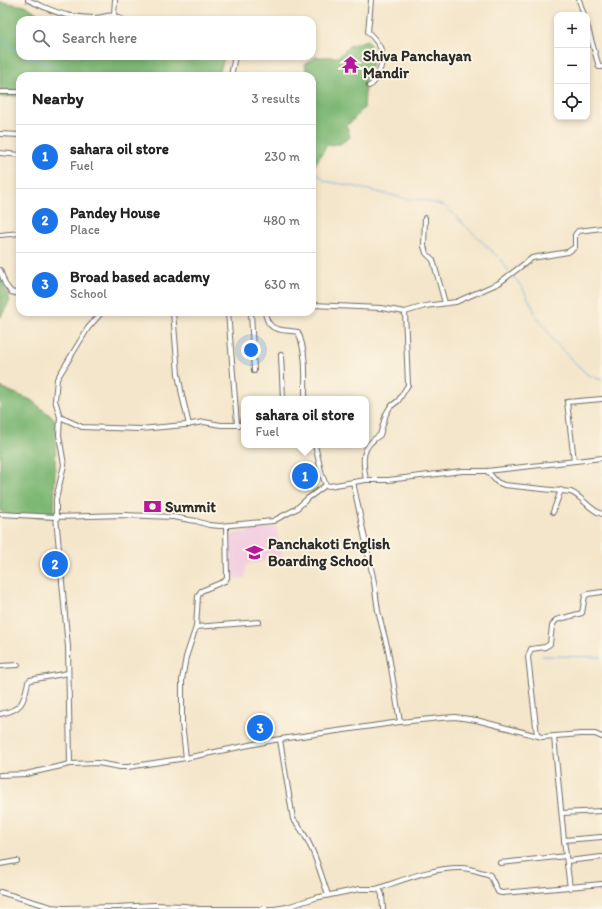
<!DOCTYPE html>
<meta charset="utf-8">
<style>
:root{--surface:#fff;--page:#f2f2f2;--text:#222;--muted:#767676;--line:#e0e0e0;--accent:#1a73e8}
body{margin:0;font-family:Itim,sans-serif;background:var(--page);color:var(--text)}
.controls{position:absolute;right:12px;top:12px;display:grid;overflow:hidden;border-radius:8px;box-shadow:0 2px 6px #0003}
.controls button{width:36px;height:36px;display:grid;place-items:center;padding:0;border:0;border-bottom:1px solid var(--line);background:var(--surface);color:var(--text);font:20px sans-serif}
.you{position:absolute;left:251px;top:350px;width:14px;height:14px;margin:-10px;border:3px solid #fff;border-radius:50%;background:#1a73e8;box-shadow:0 0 0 6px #1a73e833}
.badge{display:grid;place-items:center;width:26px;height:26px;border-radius:50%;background:var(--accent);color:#fff;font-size:13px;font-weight:700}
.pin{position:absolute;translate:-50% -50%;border:2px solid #fff;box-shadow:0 1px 4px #0006}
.popup{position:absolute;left:241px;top:396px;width:128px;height:52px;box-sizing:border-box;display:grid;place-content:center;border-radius:8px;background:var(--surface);filter:drop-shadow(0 1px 3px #0005);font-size:13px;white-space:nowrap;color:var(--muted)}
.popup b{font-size:15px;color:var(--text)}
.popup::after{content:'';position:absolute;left:50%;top:100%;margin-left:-8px;border:8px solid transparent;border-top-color:var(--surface)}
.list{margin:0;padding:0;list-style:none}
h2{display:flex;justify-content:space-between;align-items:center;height:52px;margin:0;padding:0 16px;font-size:17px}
h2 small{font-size:13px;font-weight:400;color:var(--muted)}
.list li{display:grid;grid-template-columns:26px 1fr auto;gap:12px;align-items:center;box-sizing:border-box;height:64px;padding:0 16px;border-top:1px solid var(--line)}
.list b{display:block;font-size:15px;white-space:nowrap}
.list p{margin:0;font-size:13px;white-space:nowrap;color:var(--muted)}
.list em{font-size:13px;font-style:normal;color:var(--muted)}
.icon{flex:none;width:22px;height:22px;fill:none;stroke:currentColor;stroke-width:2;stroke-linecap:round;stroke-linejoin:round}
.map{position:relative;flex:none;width:602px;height:909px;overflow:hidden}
.search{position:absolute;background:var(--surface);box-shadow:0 2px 6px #0003;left:16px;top:16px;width:300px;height:44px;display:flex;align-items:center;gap:10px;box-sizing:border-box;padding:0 14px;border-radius:12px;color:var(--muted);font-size:15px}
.panel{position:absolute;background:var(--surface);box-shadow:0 2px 6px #0003;left:16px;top:72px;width:300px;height:244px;border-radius:12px}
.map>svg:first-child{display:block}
</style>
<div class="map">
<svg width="602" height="909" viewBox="0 0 602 909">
<rect width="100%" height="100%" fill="#fcf5e5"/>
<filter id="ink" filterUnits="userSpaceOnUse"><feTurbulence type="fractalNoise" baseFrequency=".025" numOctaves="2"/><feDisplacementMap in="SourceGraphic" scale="8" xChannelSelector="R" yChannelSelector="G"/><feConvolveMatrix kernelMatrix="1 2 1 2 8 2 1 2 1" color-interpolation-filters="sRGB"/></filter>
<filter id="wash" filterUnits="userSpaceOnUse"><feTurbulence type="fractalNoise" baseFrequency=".012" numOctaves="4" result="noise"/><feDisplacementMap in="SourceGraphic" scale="16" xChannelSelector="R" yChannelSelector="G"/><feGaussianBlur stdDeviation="0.9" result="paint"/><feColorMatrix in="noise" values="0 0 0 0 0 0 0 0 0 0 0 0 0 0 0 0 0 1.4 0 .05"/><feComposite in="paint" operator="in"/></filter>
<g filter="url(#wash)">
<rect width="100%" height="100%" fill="#f4e6ca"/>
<!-- built -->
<g fill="#f3cfe0">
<path d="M276,527L283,557L246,565L245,578L231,579L227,550L228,535Z"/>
<path d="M248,720H271L272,735H248Z"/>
</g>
<!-- forest -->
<g fill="#7eb875" stroke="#547250">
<path d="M0,2L27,6L47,20H20V56H225L218,76H20V96L0,97Z"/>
<path d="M367,40L372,49V65L367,72L364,84L365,93L364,108L347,126L350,137L340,144L327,145L312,169V76H307L305,64L316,57H338L349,46Z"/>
<path d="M0,275L10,301L0,318Z"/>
<path d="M0,387L31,400L56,420L54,517L12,516L0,511Z"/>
</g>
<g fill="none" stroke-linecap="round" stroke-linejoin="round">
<!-- stream -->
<g stroke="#76b1e7" stroke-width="1">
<path d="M0,39L20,53"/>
<path d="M26,56L79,75L87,76"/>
<path d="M312,169L325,181L352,186L407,199L423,200L445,206L500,259L510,273"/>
<path d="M512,275L522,287L530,302L537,317L546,328L553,340L571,359L588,375L602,380"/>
<path d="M542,656L602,657"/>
</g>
</g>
</g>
<g filter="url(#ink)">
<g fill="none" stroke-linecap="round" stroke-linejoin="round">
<defs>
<g id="minor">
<path d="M28,0C43,6 56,14 72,16C79,17 86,18 93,18C108,18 108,11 123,20"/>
<path d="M579,0L584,15"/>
<path d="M114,15L115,0"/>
<path d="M587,25L599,67H602"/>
<path d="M231,76L235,56"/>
<path d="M369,86C374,84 376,79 378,74C387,55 382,46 368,32L371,0"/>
<path d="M0,92H20"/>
<path d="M0,134L20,135"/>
<path d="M0,153L20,155"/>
<path d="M425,218L424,246L426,253L433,260L445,303"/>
<path d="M0,235L20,233"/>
<path d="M0,270L5,284L11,292L20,294"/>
<path d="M312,305L381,308L405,312L425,306L456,302L499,283L532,258L568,252L575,247V235L578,231L602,228"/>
<path d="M173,312L178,374L182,395L189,425"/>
<path d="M228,312L237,424"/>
<path d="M251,312L254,371"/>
<path d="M265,312C268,333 281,329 298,332C307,353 305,377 305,399"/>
<path d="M281,355L283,399"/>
<path d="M60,417L82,427L140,429L185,425L204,422L221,425H244"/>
<path d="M315,445L322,475L326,485"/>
<path d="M574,461L567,402L602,399"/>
<path d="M487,471L497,482L504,485L571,492C583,497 589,510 602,514"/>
<path d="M366,480C362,459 361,447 380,435L386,414L390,407L398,401L408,385L405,312"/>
<path d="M353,482L374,582L378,611L388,650L400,722"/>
<path d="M553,512L561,490"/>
<path d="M0,514L56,517L124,515L173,517L196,521L209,525L220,526L273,521L296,509L307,499L326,485L329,486L366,480H388L462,471H487L602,458"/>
<path d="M196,627L259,622"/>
<path d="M0,666L18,665"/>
<path d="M0,714C22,710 24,702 28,682L30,680L68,673"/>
<path d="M537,735L528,657L531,649L545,647L550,644L552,626L556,620L582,613L585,596L588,594L602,592"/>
<path d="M554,737L564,840L570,888"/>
<path d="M280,740L293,819C312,840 319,869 328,895"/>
<path d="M186,758L182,723V680L186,657L196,627L198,596L201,591L225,581L227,578L226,526"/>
<path d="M70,764L68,647L56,517V499L64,465L59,435L60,417L55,400L57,379L88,328L102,312"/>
<path d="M0,775L26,774L70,764L98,763L120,767H128L186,758L274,740L400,722L441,718L455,717L476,720L542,737L581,734H595L602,737"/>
<path d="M562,813L602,811"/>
<path d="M564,840L602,837"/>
<path d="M567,861L602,857"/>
<path d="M500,863L566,856"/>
<path d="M0,864L17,861"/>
<path d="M376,889C403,880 431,868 460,868C470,868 480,872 490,875L498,892L502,893L602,884"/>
<path d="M0,892L51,907L64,908L117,907L154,905L185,906L198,909H274L287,907L315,898L360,889H375L380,890L382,895L383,909"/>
</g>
</defs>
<!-- minor casing -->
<use href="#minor" stroke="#716c63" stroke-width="6"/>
<!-- minor -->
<use href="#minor" stroke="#fff" stroke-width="4"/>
</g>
</g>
<!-- icons -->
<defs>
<symbol id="temple-bare" viewBox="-9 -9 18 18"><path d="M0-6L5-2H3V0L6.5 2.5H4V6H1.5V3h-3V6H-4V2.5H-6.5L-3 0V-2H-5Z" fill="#b5179e" stroke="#fcf5e5" stroke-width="2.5" paint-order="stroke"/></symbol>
<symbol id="bank-bare" viewBox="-9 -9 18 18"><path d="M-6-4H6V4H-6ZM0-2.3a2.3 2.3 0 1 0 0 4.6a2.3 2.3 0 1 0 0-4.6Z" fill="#b5179e" stroke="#fcf5e5" stroke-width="2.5" paint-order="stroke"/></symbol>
<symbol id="school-bare" viewBox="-9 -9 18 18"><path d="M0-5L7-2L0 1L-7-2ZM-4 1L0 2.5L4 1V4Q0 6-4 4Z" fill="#b5179e" stroke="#fcf5e5" stroke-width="2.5" paint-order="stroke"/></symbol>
</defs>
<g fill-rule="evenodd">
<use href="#temple-bare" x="338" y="52" width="25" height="25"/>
<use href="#bank-bare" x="140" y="494" width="25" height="25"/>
<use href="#school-bare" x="242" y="540" width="25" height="25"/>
</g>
<g text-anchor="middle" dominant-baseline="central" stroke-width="4" stroke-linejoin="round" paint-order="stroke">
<!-- poi labels -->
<g font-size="15" font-weight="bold" fill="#2b2b2b" stroke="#fcf5e5" text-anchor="start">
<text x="363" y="56">Shiva Panchayan<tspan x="363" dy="17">Mandir</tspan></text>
<text x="165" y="507">Summit</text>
<text x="268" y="544">Panchakoti English<tspan x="268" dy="17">Boarding School</tspan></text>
</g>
</g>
</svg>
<div class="controls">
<button>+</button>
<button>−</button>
<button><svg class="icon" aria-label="locate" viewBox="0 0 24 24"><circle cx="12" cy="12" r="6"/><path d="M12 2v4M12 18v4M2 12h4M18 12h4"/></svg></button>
</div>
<div class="you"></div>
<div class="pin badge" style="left:305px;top:476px">1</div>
<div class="popup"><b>sahara oil store</b>Fuel</div>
<div class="pin badge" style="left:55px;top:564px">2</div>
<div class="pin badge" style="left:260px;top:728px">3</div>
<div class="search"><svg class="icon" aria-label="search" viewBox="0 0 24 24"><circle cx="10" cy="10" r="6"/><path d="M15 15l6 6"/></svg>Search here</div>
<section class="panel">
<h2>Nearby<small>3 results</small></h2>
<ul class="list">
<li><span class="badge">1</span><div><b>sahara oil store</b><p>Fuel</p></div><em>230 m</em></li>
<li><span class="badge">2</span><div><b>Pandey House</b><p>Place</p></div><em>480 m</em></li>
<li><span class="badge">3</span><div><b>Broad based academy</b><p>School</p></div><em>630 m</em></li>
</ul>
</section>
</div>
